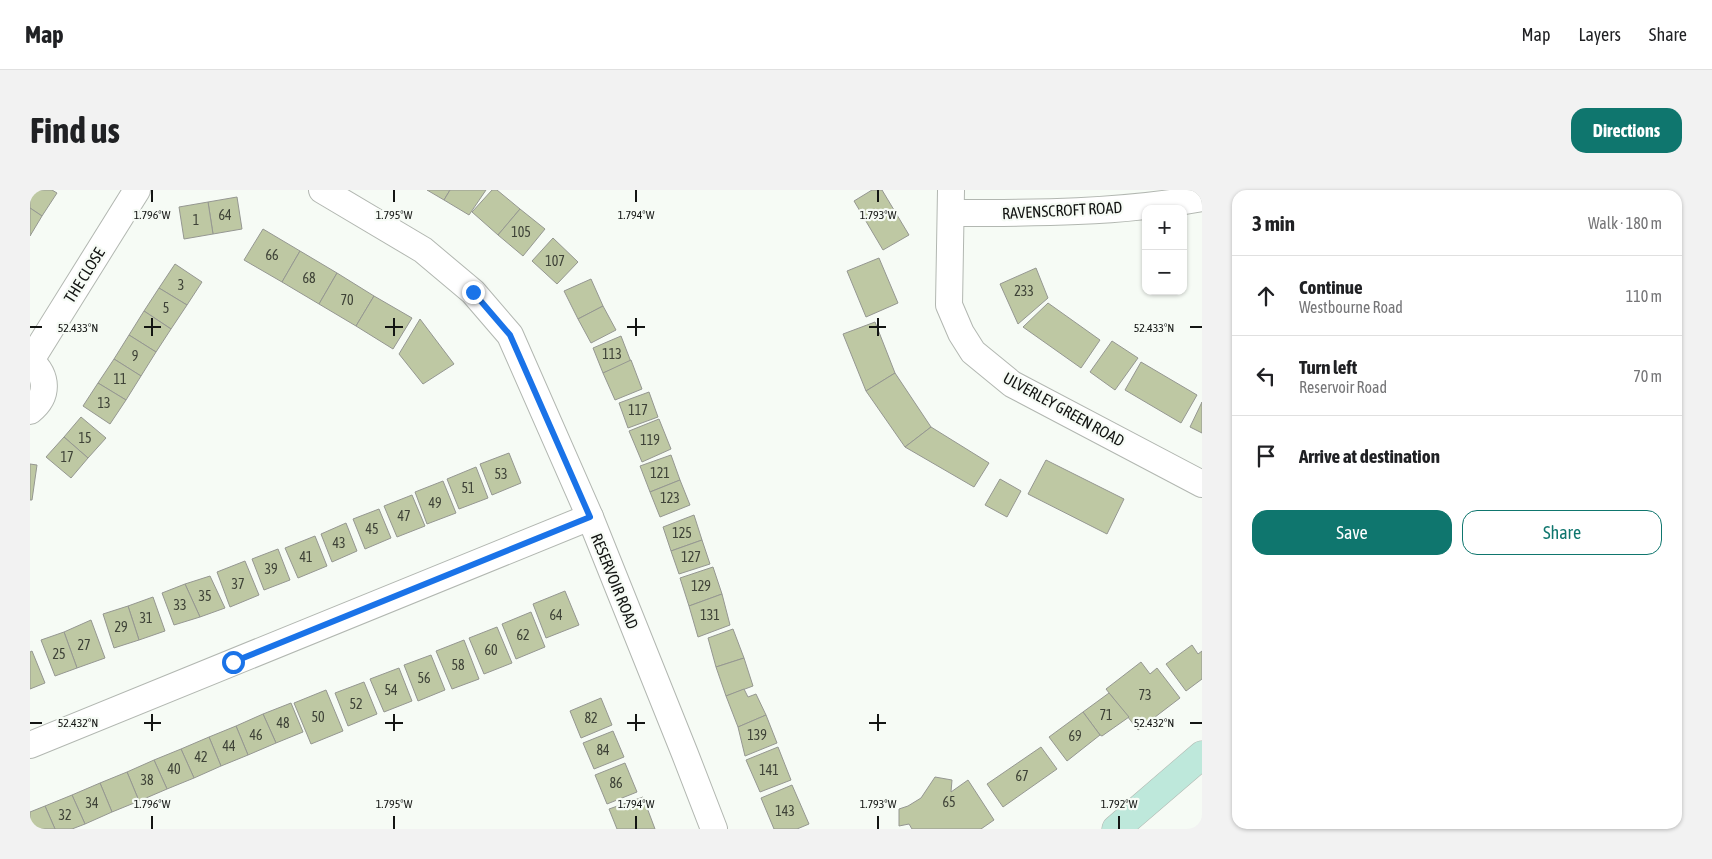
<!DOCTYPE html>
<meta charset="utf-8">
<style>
:root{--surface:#fff;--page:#f2f2f2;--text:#202124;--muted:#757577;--line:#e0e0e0;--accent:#0f766e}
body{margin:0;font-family:"Asap Condensed",sans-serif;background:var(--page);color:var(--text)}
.controls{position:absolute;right:15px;top:15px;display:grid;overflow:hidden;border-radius:10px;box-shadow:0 1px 4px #0004}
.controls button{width:45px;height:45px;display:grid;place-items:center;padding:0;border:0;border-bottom:1px solid var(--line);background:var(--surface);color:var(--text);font:25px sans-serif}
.stop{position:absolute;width:15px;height:15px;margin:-11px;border:4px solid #1a73e8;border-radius:50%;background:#fff}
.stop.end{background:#1a73e8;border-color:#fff;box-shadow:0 1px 5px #0008}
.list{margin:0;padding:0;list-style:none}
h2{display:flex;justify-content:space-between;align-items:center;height:65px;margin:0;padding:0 20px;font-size:21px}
h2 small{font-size:16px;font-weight:400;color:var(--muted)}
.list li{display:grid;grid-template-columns:32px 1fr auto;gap:15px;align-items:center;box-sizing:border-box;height:80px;padding:0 20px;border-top:1px solid var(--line)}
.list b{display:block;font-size:19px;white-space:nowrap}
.list p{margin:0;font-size:16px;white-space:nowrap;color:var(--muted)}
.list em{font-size:16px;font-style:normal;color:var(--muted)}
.actions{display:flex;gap:10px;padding:15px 20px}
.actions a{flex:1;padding:11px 0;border:1px solid var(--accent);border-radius:15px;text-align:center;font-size:18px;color:var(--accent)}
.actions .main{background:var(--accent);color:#fff}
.icon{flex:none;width:28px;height:28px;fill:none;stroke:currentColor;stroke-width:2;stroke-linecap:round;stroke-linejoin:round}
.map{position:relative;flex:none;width:1172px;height:639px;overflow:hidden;border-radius:15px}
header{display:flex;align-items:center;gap:30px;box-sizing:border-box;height:70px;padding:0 25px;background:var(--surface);border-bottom:1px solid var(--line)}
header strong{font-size:24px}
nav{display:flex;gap:28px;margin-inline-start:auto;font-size:18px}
.intro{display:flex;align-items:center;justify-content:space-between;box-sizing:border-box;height:120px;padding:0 30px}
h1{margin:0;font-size:35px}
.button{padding:12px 22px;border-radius:15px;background:var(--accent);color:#fff;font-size:18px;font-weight:700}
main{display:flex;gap:30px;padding:0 30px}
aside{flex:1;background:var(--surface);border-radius:15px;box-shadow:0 1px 4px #0004}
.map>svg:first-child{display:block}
</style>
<header>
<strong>Map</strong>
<nav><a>Map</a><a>Layers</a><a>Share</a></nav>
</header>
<div class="intro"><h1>Find us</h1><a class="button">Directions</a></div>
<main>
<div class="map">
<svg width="1172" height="639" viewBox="0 0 1172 639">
<rect width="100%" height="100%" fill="#f6fbf5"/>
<!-- building -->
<g fill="#bec8a3" stroke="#959791">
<path d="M0,0H22L27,3L12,26L0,18Z"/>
<path d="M397,0H420L414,10Z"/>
<path d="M420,0H456L439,25L414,10Z"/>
<path d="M462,0H467L490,19L468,45L442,22Z"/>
<path d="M842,0H852L879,45L853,60L824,11Z"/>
<path d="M207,7L212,39L183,44L178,12Z"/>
<path d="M178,12L183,44L154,49L149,17Z"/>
<path d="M0,18L12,26L0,46Z"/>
<path d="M490,19L515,39L493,66L468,45Z"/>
<path d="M233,39L270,61L252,92L214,70Z"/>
<path d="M523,48L548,72L527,94L502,71Z"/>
<path d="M270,61L307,83L289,114L252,92Z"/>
<path d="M849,68L868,113L836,127L817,81Z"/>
<path d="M145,74L172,92L157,115L129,98Z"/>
<path d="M1006,78L1018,108L988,134L970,94Z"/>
<path d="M307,83L344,106L326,136L289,114Z"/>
<path d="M561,89L573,116L548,129L534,101Z"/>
<path d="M129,98L157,115L141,139L114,121Z"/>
<path d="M344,106L382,128L363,159L326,136Z"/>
<path d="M1018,113L1070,150L1051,178L993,137Z"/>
<path d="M573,116L586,140L561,153L548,129Z"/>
<path d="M114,121L141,139L126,162L99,145Z"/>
<path d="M390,129L424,174L393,194L369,164Z"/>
<path d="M845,132L865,183L836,201L813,144Z"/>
<path d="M99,145L126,162L111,186L84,169Z"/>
<path d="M591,146L601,172L573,183L563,158Z"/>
<path d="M1082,151L1108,168L1085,200L1060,182Z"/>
<path d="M84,169L111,186L96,210L68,193Z"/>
<path d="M601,170L612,199L585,210L573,183Z"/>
<path d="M1111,172L1167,205L1151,233L1095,200Z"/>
<path d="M865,183L901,237L875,257L836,201Z"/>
<path d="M68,193L96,210L80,234L53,216Z"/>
<path d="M619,202L628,227L598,238L589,213Z"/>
<path d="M1172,212V243L1160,237Z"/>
<path d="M51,227L76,248L58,268L34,247Z"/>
<path d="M629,229L641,259L612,272L599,241Z"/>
<path d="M901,237L959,273L944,297L875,257Z"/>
<path d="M34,247L58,268L41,288L16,267Z"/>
<path d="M479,263L491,293L462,305L450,274Z"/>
<path d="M641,265L650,290L620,302L610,276Z"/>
<path d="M1016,270L1094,309L1077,344L998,304Z"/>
<path d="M0,274L7,275L2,310H0Z"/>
<path d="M446,277L458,308L429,319L417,289Z"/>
<path d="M970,289L991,301L977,327L955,315Z"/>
<path d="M650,290L660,315L630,327L620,302Z"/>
<path d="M413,291L426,323L397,334L385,302Z"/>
<path d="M382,305L395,336L367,347L354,316Z"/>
<path d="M349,319L361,348L335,359L323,329Z"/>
<path d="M664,325L672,350L641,361L633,337Z"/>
<path d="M316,333L327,361L302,372L291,344Z"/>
<path d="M285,346L297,376L268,388L255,358Z"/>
<path d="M672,350L680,374L649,384L641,361Z"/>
<path d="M248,359L260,390L234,400L222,369Z"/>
<path d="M215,371L229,405L200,417L187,382Z"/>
<path d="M683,377L692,404L659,416L650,388Z"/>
<path d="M180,386L195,418L170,427L155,394Z"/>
<path d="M155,394L170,427L144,435L132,403Z"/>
<path d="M535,401L549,435L516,448L503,414Z"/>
<path d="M692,404L700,435L668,447L659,416Z"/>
<path d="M123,407L135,441L109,450L98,416Z"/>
<path d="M98,416L109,450L84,458L73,424Z"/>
<path d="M501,422L515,457L486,469L472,434Z"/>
<path d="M61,430L75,468L47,478L34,442Z"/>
<path d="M467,437L482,473L454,484L439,448Z"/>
<path d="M703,439L714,468L686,477L678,448Z"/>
<path d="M34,442L47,478L25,486L11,450Z"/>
<path d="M434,450L449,489L422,499L406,461Z"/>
<path d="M1162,455L1168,464L1172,461V489L1156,501L1136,474Z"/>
<path d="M2,461L15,493L0,499V462Z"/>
<path d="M401,465L415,500L388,511L374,475Z"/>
<path d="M714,468L723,496L696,506L686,477Z"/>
<path d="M1111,472L1120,484L1127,478L1150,508L1108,540L1076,499Z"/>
<path d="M369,478L382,511L354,522L340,489Z"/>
<path d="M334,492L347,524L318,536L305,503Z"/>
<path d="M714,499L718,507L726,504L736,525L708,537L696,506Z"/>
<path d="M296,500L313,541L281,554L264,513Z"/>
<path d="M1079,503L1099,527L1072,546L1070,545L1053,522Z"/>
<path d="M571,508L582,535L551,548L540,521Z"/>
<path d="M261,513L273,542L246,553L233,524Z"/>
<path d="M1053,522L1070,545L1037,571L1019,547Z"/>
<path d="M233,524L246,553L218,565L206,536Z"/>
<path d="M736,525L747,553L715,566L708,537Z"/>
<path d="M206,536L218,565L191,576L179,547Z"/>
<path d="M583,541L594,567L564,579L553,553Z"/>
<path d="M179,547L191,576L164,588L151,559Z"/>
<path d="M748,557L761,590L730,602L716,570Z"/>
<path d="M1011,557L1027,579L973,617L957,594Z"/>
<path d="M151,559L164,588L137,599L124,570Z"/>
<path d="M124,570L137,599L109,611L97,582Z"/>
<path d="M595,573L607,602L577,614L565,585Z"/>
<path d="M97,582L109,611L82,622L70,593Z"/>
<path d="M905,587L922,590L921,602L938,590L964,630L951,639H882L879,634L869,636V619L878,616L891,608Z"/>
<path d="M70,593L82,622L55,634L42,605Z"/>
<path d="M762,595L779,634L767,639H744L731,608Z"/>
<path d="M42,605L55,634L42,639H25L15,616Z"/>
<path d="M613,607L625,639H587L579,619Z"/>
<path d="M15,616L25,639H0V622Z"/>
</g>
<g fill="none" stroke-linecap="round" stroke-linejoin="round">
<defs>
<g id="street">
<path d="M292,0L393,60L443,102L480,145L560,327L655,564L684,639"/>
<path d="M921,0L919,115L931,143L943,162L982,194L1172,294"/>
<path d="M922,23C1005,23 1090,23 1172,8"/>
<path d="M0,170C18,186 19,206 0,221"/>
<path d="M1,170L107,0"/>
<path d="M0,555L560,327"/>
</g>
<path id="secondary" d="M1086,639L1172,565"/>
</defs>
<!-- street casing -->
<use href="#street" stroke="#b2b7b1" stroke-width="28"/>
<!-- secondary casing -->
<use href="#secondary" stroke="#b2b7b1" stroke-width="29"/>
<!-- street -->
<use href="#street" stroke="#fff" stroke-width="26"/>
<!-- secondary -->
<use href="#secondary" stroke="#bee8db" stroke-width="28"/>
</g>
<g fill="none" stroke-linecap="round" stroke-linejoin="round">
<!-- route -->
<path stroke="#1a73e8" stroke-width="6" d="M203,472L560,327L480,145L443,102"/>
</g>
<!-- ticks -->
<path fill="none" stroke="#131513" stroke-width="2" d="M122,0V12M364,0V12M606,0V12M848,0V12M122,128V146M364,128V146M606,128V146M848,128V146M0,137H12M114,137H131M355,137H373M597,137H615M839,137H856M1160,137H1172M122,524V541M364,524V541M606,524V541M848,524V541M0,533H12M114,533H131M355,533H373M597,533H615M839,533H856M1160,533H1172M122,626V639M364,626V639M606,626V639M848,626V639M1089,626V639"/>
<g text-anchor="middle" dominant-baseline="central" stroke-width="4.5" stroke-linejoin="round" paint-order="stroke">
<!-- number labels -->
<g font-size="14" fill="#3e4237">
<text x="195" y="25">64</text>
<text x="166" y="30">1</text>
<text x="491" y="42">105</text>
<text x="242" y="65">66</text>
<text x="525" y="71">107</text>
<text x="279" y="88">68</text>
<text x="151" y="95">3</text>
<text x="994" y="101">233</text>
<text x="317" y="110">70</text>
<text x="136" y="118">5</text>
<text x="582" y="164">113</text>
<text x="105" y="166">9</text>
<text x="90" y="189">11</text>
<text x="74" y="213">13</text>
<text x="608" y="220">117</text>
<text x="55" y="248">15</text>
<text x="620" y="250">119</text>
<text x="37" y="267">17</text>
<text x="630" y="283">121</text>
<text x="471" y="284">53</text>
<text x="438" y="298">51</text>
<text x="640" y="308">123</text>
<text x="405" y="313">49</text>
<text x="374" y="326">47</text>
<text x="342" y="339">45</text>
<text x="652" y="343">125</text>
<text x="309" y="353">43</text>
<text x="276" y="367">41</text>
<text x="661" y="367">127</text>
<text x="241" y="379">39</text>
<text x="208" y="394">37</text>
<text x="671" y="396">129</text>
<text x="175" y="406">35</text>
<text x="150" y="415">33</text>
<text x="526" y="425">64</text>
<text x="680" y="425">131</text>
<text x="116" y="428">31</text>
<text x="91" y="437">29</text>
<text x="493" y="445">62</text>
<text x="54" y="455">27</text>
<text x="461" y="460">60</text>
<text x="29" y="464">25</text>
<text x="428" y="475">58</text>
<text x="394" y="488">56</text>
<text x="361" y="500">54</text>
<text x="1115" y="505">73</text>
<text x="326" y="514">52</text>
<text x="1076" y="525">71</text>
<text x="288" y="527">50</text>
<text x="561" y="528">82</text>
<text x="253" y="533">48</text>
<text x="226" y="545">46</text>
<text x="727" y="545">139</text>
<text x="1045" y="546">69</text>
<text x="199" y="556">44</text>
<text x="573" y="560">84</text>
<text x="171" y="567">42</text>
<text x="144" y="579">40</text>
<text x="739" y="580">141</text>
<text x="992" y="586">67</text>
<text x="117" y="590">38</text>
<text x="586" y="593">86</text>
<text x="919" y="612">65</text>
<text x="62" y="613">34</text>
<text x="755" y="621">143</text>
<text x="35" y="625">32</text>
</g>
<!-- street labels -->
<g font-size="16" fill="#131513" stroke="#f6fbf5">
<text transform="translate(1032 20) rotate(-3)">RAVENSCROFT ROAD</text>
<text transform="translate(54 85) rotate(-58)">THE CLOSE</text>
<text transform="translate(1034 219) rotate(29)">ULVERLEY GREEN ROAD</text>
<text transform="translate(585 391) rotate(68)">RESERVOIR ROAD</text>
</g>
</g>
<g font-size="12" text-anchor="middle" fill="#131513" stroke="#f6fbf5" stroke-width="4.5" stroke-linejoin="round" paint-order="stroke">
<text x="122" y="29">1.796°W</text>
<text x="364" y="29">1.795°W</text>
<text x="606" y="29">1.794°W</text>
<text x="848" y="29">1.793°W</text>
<text x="48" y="142">52.433°N</text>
<text x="1124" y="142">52.433°N</text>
<text x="48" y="537">52.432°N</text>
<text x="1124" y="537">52.432°N</text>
<text x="122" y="618">1.796°W</text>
<text x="364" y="618">1.795°W</text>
<text x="606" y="618">1.794°W</text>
<text x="848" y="618">1.793°W</text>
<text x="1089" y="618">1.792°W</text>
</g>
</svg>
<div class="controls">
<button>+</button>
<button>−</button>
</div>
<div class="stop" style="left:203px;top:472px"></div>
<div class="stop end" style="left:443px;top:102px"></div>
</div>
<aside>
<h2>3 min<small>Walk · 180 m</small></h2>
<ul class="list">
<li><svg class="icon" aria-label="ahead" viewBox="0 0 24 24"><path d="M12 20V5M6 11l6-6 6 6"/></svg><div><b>Continue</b><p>Westbourne Road</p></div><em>110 m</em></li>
<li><svg class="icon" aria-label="left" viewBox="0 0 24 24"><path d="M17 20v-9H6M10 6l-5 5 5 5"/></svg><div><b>Turn left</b><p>Reservoir Road</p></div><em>70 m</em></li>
<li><svg class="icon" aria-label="arrive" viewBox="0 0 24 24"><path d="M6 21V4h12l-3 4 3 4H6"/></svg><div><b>Arrive at destination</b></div></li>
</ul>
<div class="actions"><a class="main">Save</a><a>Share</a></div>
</aside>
</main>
